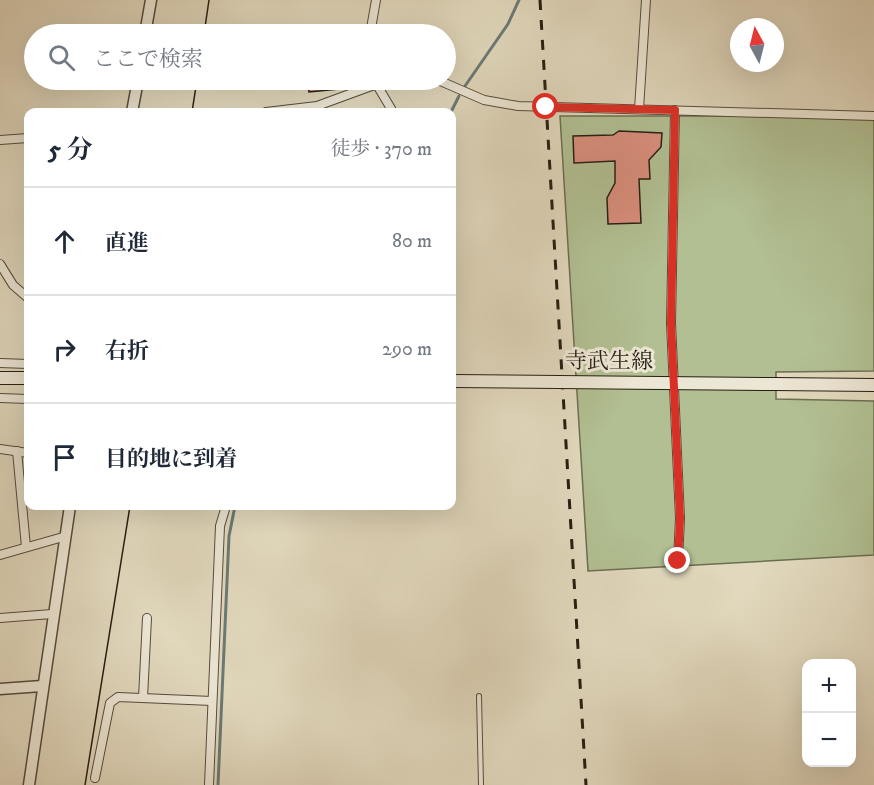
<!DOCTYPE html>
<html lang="ja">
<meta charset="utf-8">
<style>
:root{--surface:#fff;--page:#f6f6f7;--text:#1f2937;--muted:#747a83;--line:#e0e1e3}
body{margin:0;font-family:"IM FELL DW Pica","Noto Serif JP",serif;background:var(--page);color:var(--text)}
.controls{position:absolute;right:18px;bottom:18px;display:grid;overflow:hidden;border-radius:12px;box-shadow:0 6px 24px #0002}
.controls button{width:54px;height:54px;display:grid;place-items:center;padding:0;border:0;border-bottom:2px solid var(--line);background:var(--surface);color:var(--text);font:30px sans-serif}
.compass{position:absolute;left:730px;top:18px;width:54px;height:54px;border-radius:50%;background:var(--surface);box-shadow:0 6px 24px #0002;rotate:353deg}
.stop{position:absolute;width:18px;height:18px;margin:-14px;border:4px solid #d93025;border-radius:50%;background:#fff}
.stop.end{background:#d93025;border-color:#fff;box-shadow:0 2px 6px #0008}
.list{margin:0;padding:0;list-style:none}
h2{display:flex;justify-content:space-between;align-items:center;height:78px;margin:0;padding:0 24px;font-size:26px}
h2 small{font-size:20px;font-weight:400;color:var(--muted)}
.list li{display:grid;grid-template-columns:39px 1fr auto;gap:18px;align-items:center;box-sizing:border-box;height:108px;padding:0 24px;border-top:2px solid var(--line)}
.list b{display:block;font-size:22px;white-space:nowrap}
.list em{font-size:20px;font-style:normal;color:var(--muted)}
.icon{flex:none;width:33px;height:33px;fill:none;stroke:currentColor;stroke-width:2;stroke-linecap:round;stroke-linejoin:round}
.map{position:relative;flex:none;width:874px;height:785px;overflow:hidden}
.search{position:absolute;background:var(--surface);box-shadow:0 6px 24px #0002;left:24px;top:24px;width:432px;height:66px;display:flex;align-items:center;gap:15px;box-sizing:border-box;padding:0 21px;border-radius:33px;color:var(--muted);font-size:22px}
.panel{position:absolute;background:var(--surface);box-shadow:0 6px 24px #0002;left:24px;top:108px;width:432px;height:402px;border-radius:12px}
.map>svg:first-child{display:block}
</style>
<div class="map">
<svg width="874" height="785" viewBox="0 0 874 785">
<rect width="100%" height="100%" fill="#e1d8bd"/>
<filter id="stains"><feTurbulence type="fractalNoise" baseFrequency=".00333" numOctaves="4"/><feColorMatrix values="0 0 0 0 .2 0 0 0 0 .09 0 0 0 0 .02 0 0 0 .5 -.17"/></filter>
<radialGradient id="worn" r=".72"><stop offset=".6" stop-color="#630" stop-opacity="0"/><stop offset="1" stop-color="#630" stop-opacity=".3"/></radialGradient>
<!-- green -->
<path fill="#b1bf92" stroke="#6c6e52" stroke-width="1.5" d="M560,116H874V371L776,372V399L874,401V555L588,571Z"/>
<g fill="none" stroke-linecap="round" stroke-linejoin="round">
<!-- stream -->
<g stroke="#6a7a76" stroke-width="3">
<path d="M465,86L508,24L519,0"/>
<path d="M451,112L459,96"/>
<path d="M218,785L229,536L235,506"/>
</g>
</g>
<!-- building -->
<g fill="#d98e7c" stroke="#271e13" stroke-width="1.5">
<path d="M308,80H338L339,89L309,92Z"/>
<path d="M619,131L662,133L661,147L649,160L650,179H639L641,223L608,224L607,198L615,183V161L574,163L573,136L613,135Z"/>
</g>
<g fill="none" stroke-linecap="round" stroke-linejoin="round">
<defs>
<path id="service" d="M479,696L481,785"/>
<g id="minor">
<path d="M370,34L376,0"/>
<path d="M374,80L393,112"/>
<path d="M438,80L484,100L518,106L874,116"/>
<path d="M639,109L646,0"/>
<path d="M675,110L671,323L680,518L678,561"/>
<path d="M266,112L317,106L388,80"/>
<path d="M0,140L28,138"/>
<path d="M0,264L13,285L28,298"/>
<path d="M0,363L28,364"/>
<path d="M0,398L28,399"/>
<path d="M0,449L28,453"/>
<path d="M17,451L26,547"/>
<path d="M0,555L63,537"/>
<path d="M0,618L52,614"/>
<path d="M143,698L147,618"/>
<path d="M95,778L110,703L118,697L212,701"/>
<path d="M209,785L220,526L226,506"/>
</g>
<g id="tertiary">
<path d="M145,34L151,0"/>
<path d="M132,112L138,80"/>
<path d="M0,689L42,686"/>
<path d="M29,785L70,506"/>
</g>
<g id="secondary">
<path d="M0,378H28"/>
<path d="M774,384L874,385"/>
</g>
</defs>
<!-- service casing -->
<use href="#service" stroke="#564c3e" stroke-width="6"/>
<!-- minor casing -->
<use href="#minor" stroke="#564c3e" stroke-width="10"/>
<!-- tertiary casing -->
<use href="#tertiary" stroke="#564c3e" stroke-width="13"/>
<!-- secondary casing -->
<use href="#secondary" stroke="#271e13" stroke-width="14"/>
<!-- service -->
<use href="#service" stroke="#ece6d4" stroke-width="4"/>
<!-- minor -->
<use href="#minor" stroke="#ece6d4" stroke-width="8"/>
<!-- tertiary -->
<use href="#tertiary" stroke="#ece6d4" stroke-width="10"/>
<!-- secondary -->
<use href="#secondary" stroke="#ece6d4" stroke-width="12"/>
<!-- tram -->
<g stroke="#271e13" stroke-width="1.5">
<path d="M204,34L209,0"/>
<path d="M192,112L197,80"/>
<path d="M85,785L130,506"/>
</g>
<!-- rail -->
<path stroke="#271e13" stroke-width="3" stroke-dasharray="10 10" stroke-linecap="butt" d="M540,0L586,785"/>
<defs>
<path id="secondary-bridge" d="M452,381L774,384"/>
</defs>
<!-- secondary-bridge casing -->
<use href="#secondary-bridge" stroke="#271e13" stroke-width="14" stroke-linecap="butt"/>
<!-- secondary-bridge -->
<use href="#secondary-bridge" stroke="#ece6d4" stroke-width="12"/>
</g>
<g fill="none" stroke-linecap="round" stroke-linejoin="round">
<!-- route -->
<path stroke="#d93025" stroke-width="8" d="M546,107L675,110L671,323L680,518L678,561"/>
</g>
<g text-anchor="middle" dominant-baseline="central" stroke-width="6" stroke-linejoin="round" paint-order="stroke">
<!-- street labels -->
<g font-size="22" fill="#271e13" stroke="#ece6d4">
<text x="609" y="361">寺武生線</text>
</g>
</g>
<rect width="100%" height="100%" filter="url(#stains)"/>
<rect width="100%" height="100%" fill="url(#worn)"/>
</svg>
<div class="controls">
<button>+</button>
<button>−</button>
</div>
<svg class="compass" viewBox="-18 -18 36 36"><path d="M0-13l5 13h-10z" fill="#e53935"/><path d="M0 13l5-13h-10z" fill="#747a83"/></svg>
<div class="stop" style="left:546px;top:107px"></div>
<div class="stop end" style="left:678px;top:561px"></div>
<div class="search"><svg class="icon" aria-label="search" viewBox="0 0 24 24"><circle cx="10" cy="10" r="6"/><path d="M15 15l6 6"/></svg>ここで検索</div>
<section class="panel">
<h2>5 分<small>徒歩 · 370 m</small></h2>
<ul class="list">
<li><svg class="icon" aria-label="ahead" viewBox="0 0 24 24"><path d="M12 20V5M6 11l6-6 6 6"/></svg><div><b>直進</b></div><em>80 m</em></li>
<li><svg class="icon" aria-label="right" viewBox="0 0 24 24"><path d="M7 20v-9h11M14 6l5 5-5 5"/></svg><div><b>右折</b></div><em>290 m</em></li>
<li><svg class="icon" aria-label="arrive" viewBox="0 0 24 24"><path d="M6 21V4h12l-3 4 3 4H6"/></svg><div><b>目的地に到着</b></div></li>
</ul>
</section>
</div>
